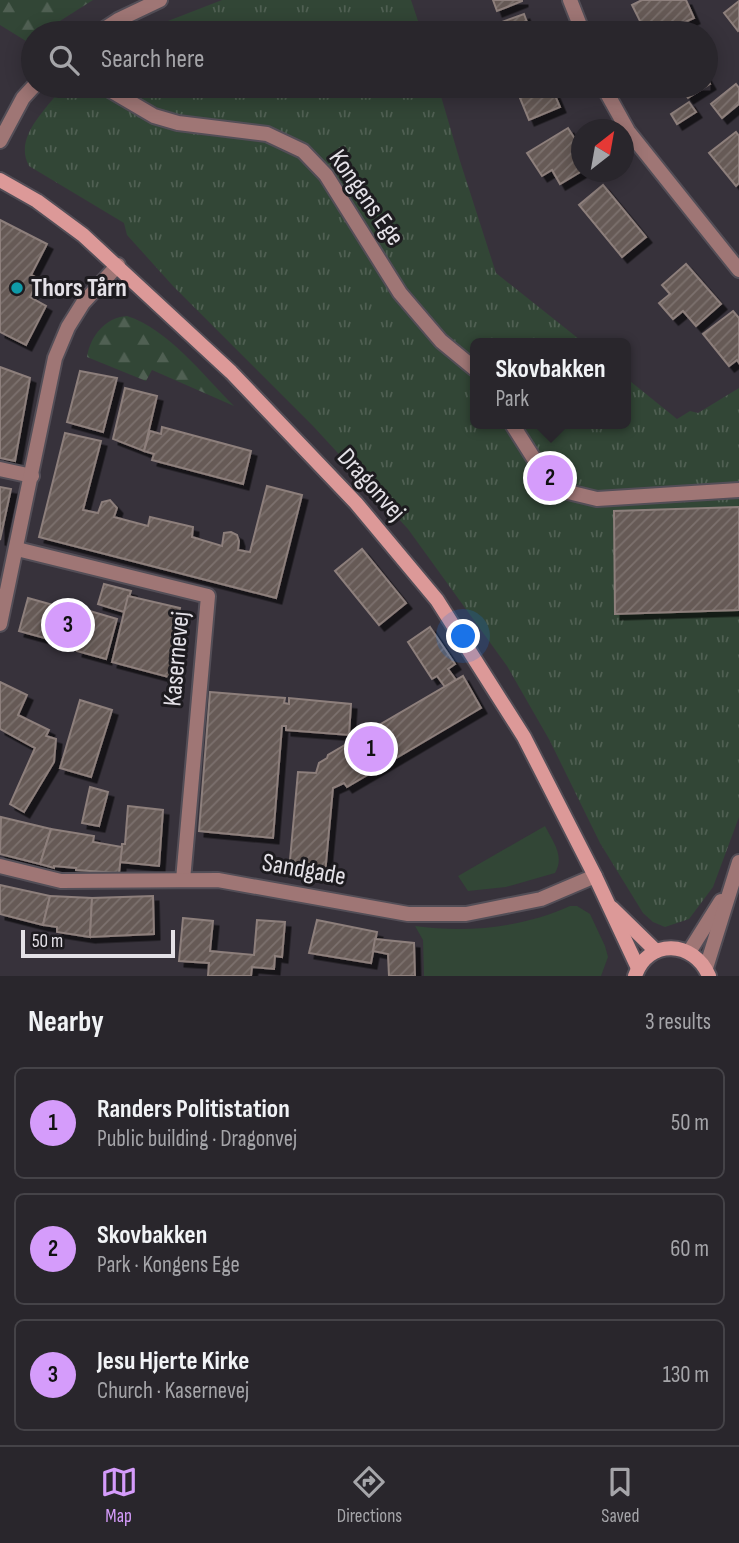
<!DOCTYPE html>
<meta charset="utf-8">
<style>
:root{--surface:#29262c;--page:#353238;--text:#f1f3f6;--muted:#a5a5a9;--line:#454348;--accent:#d59cfb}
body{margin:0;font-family:"Sofia Sans Condensed",sans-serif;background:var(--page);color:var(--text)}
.compass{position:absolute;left:571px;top:119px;width:63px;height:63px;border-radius:50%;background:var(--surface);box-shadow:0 4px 18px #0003;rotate:31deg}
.scale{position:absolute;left:21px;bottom:18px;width:154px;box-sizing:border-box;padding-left:7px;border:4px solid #e4e1e7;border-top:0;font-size:19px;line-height:24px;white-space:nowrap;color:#e4e1e7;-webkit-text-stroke:5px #1d1b1f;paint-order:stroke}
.you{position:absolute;left:464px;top:637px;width:24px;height:24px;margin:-18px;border:5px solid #fff;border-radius:50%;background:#1a73e8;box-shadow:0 0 0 10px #1a73e833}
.badge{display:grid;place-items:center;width:46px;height:46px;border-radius:50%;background:var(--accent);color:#111;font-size:23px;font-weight:700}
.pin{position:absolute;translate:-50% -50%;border:4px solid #fff;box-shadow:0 2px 7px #0006}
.popup{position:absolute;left:470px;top:338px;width:161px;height:91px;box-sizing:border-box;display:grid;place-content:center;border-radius:10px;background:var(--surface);filter:drop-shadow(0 2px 5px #0005);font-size:23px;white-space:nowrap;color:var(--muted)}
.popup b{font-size:26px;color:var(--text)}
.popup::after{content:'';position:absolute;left:50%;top:100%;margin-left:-14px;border:14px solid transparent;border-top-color:var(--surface)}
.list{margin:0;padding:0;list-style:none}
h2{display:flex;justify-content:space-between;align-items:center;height:91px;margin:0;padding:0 28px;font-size:30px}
h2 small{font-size:23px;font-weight:400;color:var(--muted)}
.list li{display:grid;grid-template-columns:46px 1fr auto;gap:21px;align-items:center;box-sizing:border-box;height:112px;margin:0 14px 14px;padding:0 14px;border:2px solid var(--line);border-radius:10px}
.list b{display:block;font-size:26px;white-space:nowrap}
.list p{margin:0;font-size:23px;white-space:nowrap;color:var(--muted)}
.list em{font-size:23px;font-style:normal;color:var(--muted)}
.icon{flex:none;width:38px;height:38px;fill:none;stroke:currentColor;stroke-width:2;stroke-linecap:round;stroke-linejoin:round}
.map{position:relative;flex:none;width:739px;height:976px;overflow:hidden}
.search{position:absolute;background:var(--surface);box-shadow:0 4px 18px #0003;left:21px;right:21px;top:21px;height:77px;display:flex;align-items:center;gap:18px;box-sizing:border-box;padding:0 24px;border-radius:38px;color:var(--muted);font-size:26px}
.sheet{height:469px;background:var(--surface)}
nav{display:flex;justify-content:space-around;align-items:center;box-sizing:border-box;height:98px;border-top:2px solid var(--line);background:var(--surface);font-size:19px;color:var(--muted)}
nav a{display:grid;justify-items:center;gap:4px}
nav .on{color:var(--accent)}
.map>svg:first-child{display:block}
</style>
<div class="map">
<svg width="739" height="976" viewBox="0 0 739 976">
<defs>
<pattern id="forest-firs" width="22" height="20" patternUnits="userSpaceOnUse" patternTransform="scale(1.75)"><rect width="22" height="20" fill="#324636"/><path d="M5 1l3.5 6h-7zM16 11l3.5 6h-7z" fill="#506053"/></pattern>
<pattern id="park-tufts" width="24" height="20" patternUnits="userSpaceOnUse" patternTransform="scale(1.75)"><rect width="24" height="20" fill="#324636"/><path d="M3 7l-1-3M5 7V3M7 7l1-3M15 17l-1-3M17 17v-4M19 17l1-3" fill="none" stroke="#506053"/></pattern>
<pattern id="building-hatch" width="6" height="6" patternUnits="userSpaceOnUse" patternTransform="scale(1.75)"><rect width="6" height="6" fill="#665a56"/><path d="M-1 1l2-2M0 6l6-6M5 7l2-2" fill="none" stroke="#7c716e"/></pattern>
<filter id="shadow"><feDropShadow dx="5.5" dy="5.5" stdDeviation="0" flood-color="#0009"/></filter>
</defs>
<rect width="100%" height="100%" fill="#37323b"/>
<!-- green -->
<g fill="#324636">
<path d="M545,826C553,842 565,856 555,873L506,887L468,891L458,876Z"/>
<path d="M570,906H577L590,914L605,946L608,957L601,976H424L423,940L415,926C467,933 521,928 570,906Z"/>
</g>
<!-- forest -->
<g fill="url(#forest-firs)">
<path d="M0,0H93L41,33H33V37L26,41L0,25Z"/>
<path d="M127,316C168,329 203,375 234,406L152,370L146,381L87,357C90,337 105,317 127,316Z"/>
</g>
<!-- park -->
<g fill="url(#park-tufts)">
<path d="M222,0H411L422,33H137Z"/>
<path d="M63,86H438L460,161L496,273L584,343H475V424H625V377L677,419L690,411L698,413L739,388V817L713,887L689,919L665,927L653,922L643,913L600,843L550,741L507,666L408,529L313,426L173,286L127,235L124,223L29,166C13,137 47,109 63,86Z"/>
</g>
<!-- building -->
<g fill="url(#building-hatch)" stroke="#8d7f7b" stroke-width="2" filter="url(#shadow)">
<path d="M493,0H522V1L497,11Z"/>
<path d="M642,0H686L694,18L661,33H646L632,5Z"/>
<path d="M739,1V30L738,31L724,13Z"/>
<path d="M524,14L531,33H490L488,27Z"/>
<path d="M706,77L710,84L688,98L680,86H706Z"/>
<path d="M736,84L739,88V104L722,118L711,104Z"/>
<path d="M515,86H551L560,107L529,120Z"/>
<path d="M689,102L696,112L677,124L671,114Z"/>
<path d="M568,128L582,150V171L560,184L552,170L542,176L527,153Z"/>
<path d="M736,132L739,136V183L736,186L709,153Z"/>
<path d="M603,185L646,237L622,257L579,205Z"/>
<path d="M0,220L47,244L31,275L39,279L30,297L46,306L26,345L0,332Z"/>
<path d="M686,264L721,304L696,326L683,311L673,319L659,303L670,294L662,285Z"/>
<path d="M733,311L739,318V363L737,360L729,366L703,334Z"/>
<path d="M0,367L30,378L15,461L0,458Z"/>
<path d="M80,371L117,378L103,432L67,422Z"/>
<path d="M125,388L157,396L144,451L113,439Z"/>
<path d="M162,427L251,451L243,484L152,460L154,454L144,451L150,431L161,434Z"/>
<path d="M65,433L101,441L83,510L98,513L102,502L110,500L117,508L114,517L148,526L150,517L193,527L192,537L222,546L224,533L231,532L237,535L239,541L238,550L250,552L267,486L302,495L276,598L39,537Z"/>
<path d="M0,487L11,489L0,540Z"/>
<path d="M739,507V610L615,614L614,511Z"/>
<path d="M362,549L406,603L379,625L335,571Z"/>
<path d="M104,584L131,591L124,612L98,604Z"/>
<path d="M128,596L180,608L172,646L178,647L176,679L112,662Z"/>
<path d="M28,598L89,615L90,611L117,619L106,659L77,651L78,647L19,631Z"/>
<path d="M430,627L455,664L448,669L456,680L445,687L437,676L432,679L408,642Z"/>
<path d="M463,676L481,708L347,787L344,783L333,788L325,874L289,871L298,772L316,773L319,763L327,758L328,755Z"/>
<path d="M0,682L27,695L18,715L49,730L46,736L56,739L54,762L24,812L10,804L35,748L0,729Z"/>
<path d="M210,692L285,698L284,703L289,704V698L351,704L349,735L286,730V726H282L273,838L199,831Z"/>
<path d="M80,700L112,710L91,777L60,768Z"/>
<path d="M90,787L108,792L99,826L82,823Z"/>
<path d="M128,806L163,810L159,866L120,862L122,844H125Z"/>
<path d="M1,817L51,829L40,864L0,854Z"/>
<path d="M51,829L94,836L93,842L122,847L119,873L76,870V868L54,866V868L40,864Z"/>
<path d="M0,885L50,896L43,925L0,914Z"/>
<path d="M50,896L92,898L90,937L57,932V927L43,925Z"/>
<path d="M153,896L154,934L90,937L92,898Z"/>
<path d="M183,918L213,921L210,951L254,955L257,920L285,922L282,957L275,956L274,969L252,967L251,976H208L209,963L179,961Z"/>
<path d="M317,920L377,932L371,963L309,953Z"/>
<path d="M375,939L414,943L415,976H389L388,954L373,951Z"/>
</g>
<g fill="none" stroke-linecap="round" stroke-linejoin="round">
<defs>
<g id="minor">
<path d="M570,0L583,33"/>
<path d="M98,33L118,20L160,0"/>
<path d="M103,86L154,116L178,123L267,134L303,151L326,175L400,293L441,341L475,369"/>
<path d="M603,86L628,131L739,270"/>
<path d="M0,141L23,98L34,86"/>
<path d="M512,424L543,473L564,491L597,499L739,490"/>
<path d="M0,469L32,476"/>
<path d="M17,549L208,596L183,880"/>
<path d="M0,624L55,358L68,327L83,303L118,265"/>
<path d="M0,866L61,881L218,880L408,914H466L541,899L595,876"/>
</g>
<g id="tertiary">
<path d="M689,952L721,901"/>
<path d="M706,968L739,862"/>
</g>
<g id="secondary">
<path d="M0,180L37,201L83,235L231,372L356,503L437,600L524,737L595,876L638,968"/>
<path d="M612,908L656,951"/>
<path d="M635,976C648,938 694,940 709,976"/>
</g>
</defs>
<!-- minor casing -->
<use href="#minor" stroke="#534e57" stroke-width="18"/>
<!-- tertiary casing -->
<use href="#tertiary" stroke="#534e57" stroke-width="18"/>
<!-- secondary casing -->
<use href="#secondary" stroke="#534e57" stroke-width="18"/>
<!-- minor -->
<use href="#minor" stroke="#9f7675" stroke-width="14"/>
<!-- tertiary -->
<use href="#tertiary" stroke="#9f7675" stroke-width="14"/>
<!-- secondary -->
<use href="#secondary" stroke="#dc9998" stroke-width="14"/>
</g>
<!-- markers -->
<circle fill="#0f9aa8" stroke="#1d1b1f" stroke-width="2.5" cx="17" cy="288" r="7"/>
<g text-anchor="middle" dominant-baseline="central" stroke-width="6" stroke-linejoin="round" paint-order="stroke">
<!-- street labels -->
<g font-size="26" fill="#e4e1e7" stroke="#1d1b1f">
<text transform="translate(366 198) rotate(55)">Kongens Ege</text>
<text transform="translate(371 485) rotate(48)">Dragonvej</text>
<text transform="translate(177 659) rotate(-85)">Kasernevej</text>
<text transform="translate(304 870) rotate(10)">Sandgade</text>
</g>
<!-- poi labels -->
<g font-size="26" font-weight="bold" fill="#e4e1e7" stroke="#1d1b1f" text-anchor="start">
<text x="31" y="288">Thors Tårn</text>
</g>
</g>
</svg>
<svg class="compass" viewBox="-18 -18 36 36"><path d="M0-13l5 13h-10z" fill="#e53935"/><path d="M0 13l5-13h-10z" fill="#a5a5a9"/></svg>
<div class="scale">50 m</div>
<div class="you"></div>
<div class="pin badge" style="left:371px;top:749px">1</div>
<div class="pin badge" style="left:550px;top:478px">2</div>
<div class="popup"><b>Skovbakken</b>Park</div>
<div class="pin badge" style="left:68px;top:625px">3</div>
<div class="search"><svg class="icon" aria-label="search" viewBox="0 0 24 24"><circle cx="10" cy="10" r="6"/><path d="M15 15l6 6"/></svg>Search here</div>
</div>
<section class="sheet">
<h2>Nearby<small>3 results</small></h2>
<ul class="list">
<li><span class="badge">1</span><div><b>Randers Politistation</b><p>Public building · Dragonvej</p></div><em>50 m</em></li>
<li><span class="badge">2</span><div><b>Skovbakken</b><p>Park · Kongens Ege</p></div><em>60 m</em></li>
<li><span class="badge">3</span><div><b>Jesu Hjerte Kirke</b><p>Church · Kasernevej</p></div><em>130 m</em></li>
</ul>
</section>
<nav>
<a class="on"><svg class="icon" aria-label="map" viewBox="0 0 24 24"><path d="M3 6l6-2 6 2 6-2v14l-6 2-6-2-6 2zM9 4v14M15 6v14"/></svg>Map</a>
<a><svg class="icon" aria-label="directions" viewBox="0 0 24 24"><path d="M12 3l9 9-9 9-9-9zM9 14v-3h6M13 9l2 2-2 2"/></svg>Directions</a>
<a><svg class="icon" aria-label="saved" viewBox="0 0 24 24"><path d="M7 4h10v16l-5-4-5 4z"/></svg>Saved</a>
</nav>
